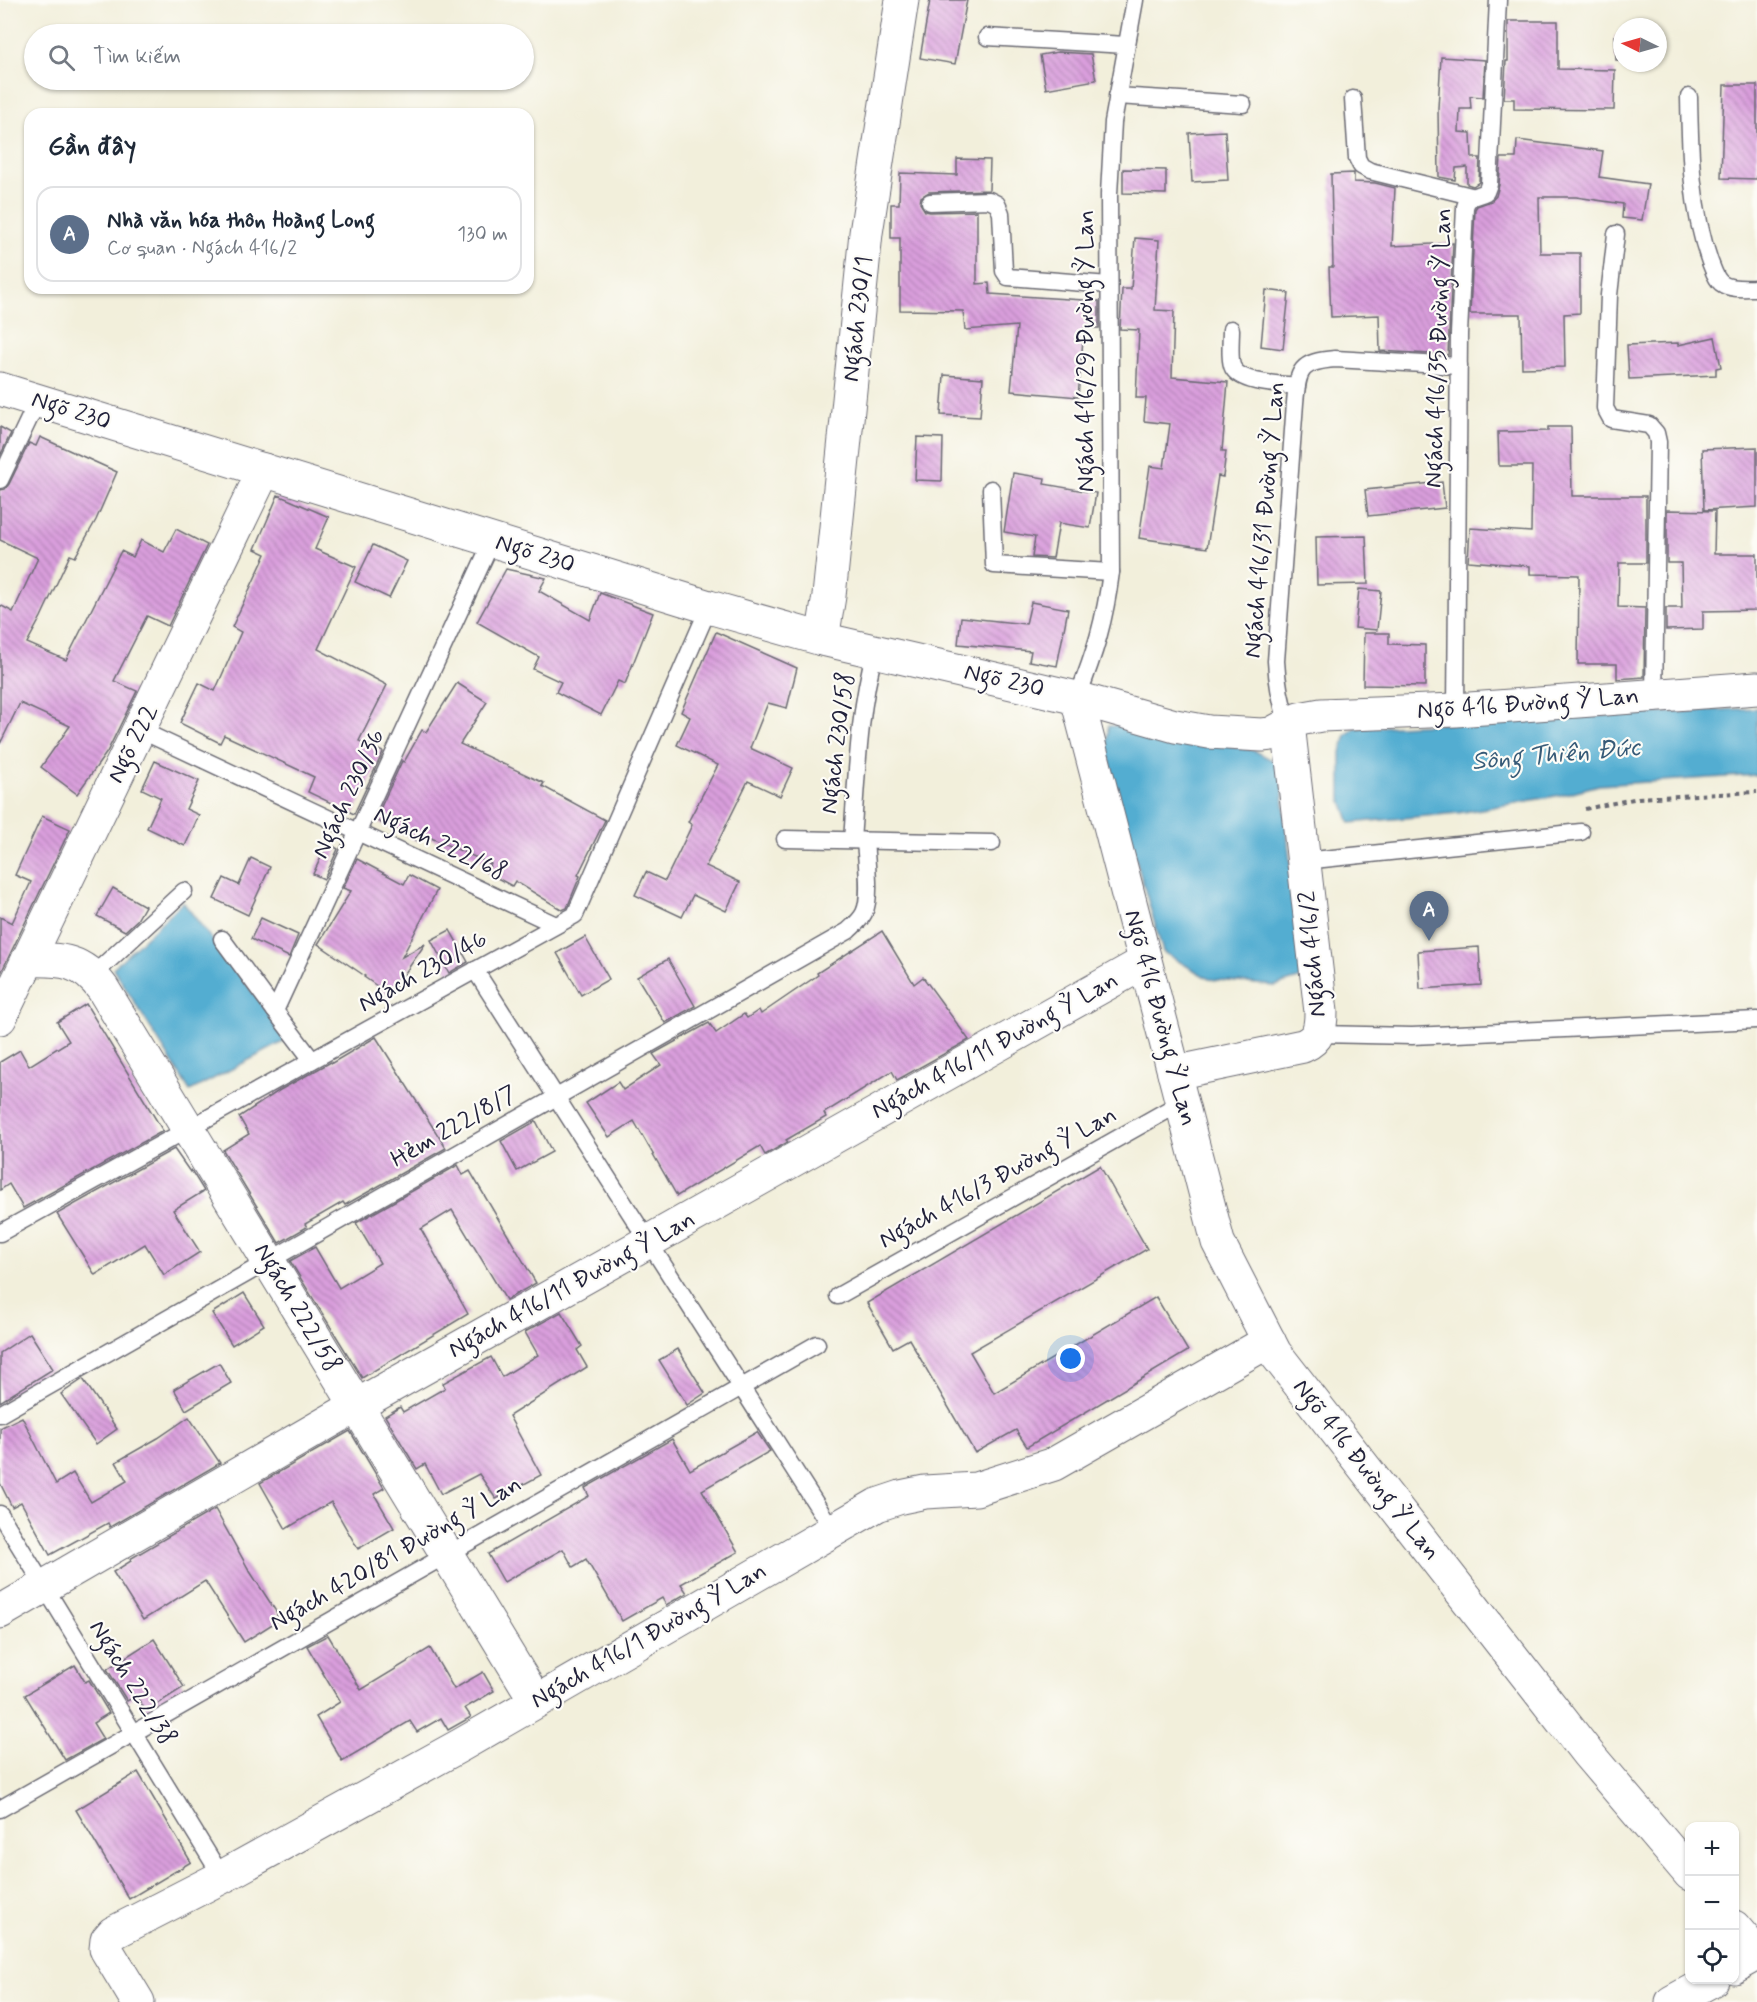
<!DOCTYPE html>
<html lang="vi">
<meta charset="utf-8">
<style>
:root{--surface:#fff;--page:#f6f6f7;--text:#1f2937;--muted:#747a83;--line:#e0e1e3;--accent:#d1495b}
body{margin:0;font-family:Mynerve,sans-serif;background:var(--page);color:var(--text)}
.controls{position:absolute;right:18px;bottom:18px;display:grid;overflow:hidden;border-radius:12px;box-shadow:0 2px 4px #0004}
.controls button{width:54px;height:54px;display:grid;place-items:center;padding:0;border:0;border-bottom:2px solid var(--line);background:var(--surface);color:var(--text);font:30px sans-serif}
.compass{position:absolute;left:1613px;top:18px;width:54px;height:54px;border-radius:50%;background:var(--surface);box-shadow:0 2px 4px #0004;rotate:275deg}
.you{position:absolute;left:1071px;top:1359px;width:21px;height:21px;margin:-15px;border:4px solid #fff;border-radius:50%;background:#1a73e8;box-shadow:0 0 0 9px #1a73e833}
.badge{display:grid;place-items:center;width:39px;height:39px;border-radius:50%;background:var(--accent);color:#fff;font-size:20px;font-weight:700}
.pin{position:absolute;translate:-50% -50px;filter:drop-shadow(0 2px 3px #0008)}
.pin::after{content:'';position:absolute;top:32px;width:21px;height:18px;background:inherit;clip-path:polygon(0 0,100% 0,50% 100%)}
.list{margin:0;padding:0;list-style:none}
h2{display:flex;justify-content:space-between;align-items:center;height:78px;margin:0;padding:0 24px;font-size:26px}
h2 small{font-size:20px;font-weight:400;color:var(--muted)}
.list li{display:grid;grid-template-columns:39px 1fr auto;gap:18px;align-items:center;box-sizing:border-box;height:96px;margin:0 12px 12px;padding:0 12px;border:2px solid var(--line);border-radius:18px}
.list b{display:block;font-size:22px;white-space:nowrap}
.list p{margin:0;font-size:20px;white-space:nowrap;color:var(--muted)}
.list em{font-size:20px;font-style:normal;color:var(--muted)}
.icon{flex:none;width:33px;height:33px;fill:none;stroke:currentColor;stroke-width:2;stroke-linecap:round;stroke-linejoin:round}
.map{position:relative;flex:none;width:1757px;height:2002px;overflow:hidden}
.search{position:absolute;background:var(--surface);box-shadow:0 2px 4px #0004;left:24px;top:24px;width:510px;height:66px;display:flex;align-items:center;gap:15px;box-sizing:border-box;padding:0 21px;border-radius:33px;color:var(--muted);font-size:22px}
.panel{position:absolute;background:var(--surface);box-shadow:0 2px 4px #0004;left:24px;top:108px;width:510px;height:186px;border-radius:18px}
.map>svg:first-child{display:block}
</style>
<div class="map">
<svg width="1757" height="2002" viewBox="0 0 1757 2002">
<defs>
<pattern id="building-back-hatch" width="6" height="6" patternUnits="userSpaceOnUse" patternTransform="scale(1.5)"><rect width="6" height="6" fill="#da9fdd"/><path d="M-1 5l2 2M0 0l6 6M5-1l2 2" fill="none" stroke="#b081b4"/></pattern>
</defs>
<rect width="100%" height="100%" fill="#fdfcf7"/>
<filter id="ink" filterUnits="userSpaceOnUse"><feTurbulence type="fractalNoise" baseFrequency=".0167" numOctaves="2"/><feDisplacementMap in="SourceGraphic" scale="12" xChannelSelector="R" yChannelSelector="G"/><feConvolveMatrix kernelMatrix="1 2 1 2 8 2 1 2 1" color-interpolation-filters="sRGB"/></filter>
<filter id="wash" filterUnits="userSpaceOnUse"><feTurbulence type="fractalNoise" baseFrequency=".008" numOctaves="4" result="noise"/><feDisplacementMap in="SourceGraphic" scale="24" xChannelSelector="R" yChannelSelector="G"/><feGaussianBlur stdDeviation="1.35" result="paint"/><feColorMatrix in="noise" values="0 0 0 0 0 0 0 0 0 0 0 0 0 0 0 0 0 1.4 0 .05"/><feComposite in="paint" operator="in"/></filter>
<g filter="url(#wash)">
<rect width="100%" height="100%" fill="#f2efdb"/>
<!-- water -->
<g fill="#53add1" stroke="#3a6886" stroke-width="1.5">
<path d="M1757,708V775L1599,785L1561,795L1458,813L1350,823L1341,798V752L1346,735L1355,728Z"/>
<path d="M1134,725L1255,751L1280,764L1302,978L1275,986L1209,979L1163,952L1121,808L1107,749L1108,726Z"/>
<path d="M183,902L289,1039L190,1091L113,968Z"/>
</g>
<g id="blocks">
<!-- building -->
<g fill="url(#building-back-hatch)">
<path d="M930,0H967L955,64L920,58Z"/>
<path d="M1508,21H1558V69L1615,70L1614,110L1514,109V99H1504L1506,61H1508Z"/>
<path d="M1615,36H1622V60H1616Z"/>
<path d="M1058,52L1091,54L1096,80L1046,89L1040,55Z"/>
<path d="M1441,57L1485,60L1483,97L1470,96L1471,109H1460L1459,132L1471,133L1472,158H1480L1479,182L1473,186L1467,184V167L1456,168L1455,180L1439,177L1438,108Z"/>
<path d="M1724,85H1757V179L1721,178Z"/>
<path d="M1225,131L1228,180L1192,182L1189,133Z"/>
<path d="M1517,140L1603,151L1599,177L1648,184L1642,220L1622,218L1623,204L1576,197H1539L1540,253H1580V313L1564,314L1565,367L1522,368L1521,314H1470L1475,209L1477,206L1491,201L1496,196L1499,185L1501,158H1516Z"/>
<path d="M957,159L990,160L989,190L929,192L921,197L920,203L925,211L930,212L977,211V284L989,283L990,294L1099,301V328H1084L1078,397L1011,391L1017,326L965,330L963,311L900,310V238H891V204H899L900,173L957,175Z"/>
<path d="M1123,169L1166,170V194L1123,193Z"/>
<path d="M1354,173V182L1375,183L1395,188L1392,246L1453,243L1448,355L1380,351L1379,315L1331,317L1329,267H1333L1331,174Z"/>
<path d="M1135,238L1159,240L1155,310L1174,311L1172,377L1228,382L1222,451H1226L1223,477L1218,476L1207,548L1139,538L1150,466L1164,468L1170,424L1144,421L1146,398H1136L1139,330L1120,329L1122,289H1131Z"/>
<path d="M1266,290L1289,293L1283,349L1261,346Z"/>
<path d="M1715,337L1721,367L1716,368V375L1629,379L1627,345L1678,343V345Z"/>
<path d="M944,375L983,378L980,417L941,415Z"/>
<path d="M0,427L11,433L0,456Z"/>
<path d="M1548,427H1571L1572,496H1646V563H1619L1618,607L1645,608L1644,677L1617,679V664H1578L1579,575L1530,574V566L1468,561L1470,528L1531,532L1532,466H1499L1498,432L1548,431Z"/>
<path d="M40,437L117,472L96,520L75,557L70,555L41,617L27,643L66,660L121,551L133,557L141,540L164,552L176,529L207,545L168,626L147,616L114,681L137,691L107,752L77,794L41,767L70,726L20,703L0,744V605L13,612L38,558L0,540V490L5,489L9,484L29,443L36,446Z"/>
<path d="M917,437L943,438L942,481L915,480Z"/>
<path d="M1757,447V507L1704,510L1702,449Z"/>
<path d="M1013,473L1045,478L1044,484L1096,493L1090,528L1059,523L1053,558L1032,557L1035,537L1004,532Z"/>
<path d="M1442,482L1445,508L1368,516L1365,490Z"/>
<path d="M278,495L329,517L315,549L356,567L318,649L387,685L359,741L383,752L354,814L308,792L314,777L224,735L220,743L180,723L199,683L215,691L241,632L232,627L266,554L255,549Z"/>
<path d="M1667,510L1715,511L1714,554H1757V610L1703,611V629L1666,630V608H1682L1681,563H1667Z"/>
<path d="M1366,536L1368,584L1317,585L1316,537Z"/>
<path d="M373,545L407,561L389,598L355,582Z"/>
<path d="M506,569L546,578L539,591L590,620L600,593L653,613L625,684L618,681L601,715L556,692L561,682L533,669L539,657L477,622Z"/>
<path d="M1359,589L1381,591L1377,630L1355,628Z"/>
<path d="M1031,602L1068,609L1057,666L1029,661L1031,651L958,644L961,617L1026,624Z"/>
<path d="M716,632L797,668L787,708L768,703L750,748L793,768L780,796L748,781L714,850L706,866L740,882L726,911L693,895L682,917L635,895L646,872L665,881L692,825L688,822L718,765L677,745L690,717L681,712Z"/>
<path d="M1364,633H1389V644L1425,645V686L1363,685Z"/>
<path d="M457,683L487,702L460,744L544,783L542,786L605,820L578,875L580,876L567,908L562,910L515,881L512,886L486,872L491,864L422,834L418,841L375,820L402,761L404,762L422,730L426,732Z"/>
<path d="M155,761L199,781L186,809L199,815L185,846L147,828L161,798L142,789Z"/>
<path d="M42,816L70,829L0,975V917L12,923L31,882L15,875Z"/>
<path d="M328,843L338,849L324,879L313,874Z"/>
<path d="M251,858L270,867L248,915L214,899L224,878L239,885Z"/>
<path d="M357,859L404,884L409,875L437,890L402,957L425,944L390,995L364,977L365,976L318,944L351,891L343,888Z"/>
<path d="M113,888L145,906L137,920L125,931L97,916Z"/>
<path d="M261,918L298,935L289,957L251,939Z"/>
<path d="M450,930L468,962L449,973L431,940Z"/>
<path d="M882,931L914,984L923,977L969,1040L897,1080L892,1071L824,1113L826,1117L786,1140L788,1142L765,1155L760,1146L677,1196L634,1121L609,1137L586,1103L618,1082L623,1090L661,1065L653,1054L709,1023L716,1033L744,1014L747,1018L759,1010L761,1014L818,975L817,973Z"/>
<path d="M585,937L609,979L581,995L557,953Z"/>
<path d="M1479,947L1481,985L1420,989L1418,951Z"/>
<path d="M668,959L695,1006L665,1023L637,977Z"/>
<path d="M86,1004L163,1131L23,1208L9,1184L0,1190V1062L20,1050L29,1066L69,1041L57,1022Z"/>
<path d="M376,1037L446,1148L345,1205L343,1202L305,1224L307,1227L279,1243L223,1150L249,1134L239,1117L280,1090L331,1062L332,1063Z"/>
<path d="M536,1121L552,1152L517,1171L501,1141Z"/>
<path d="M174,1149L190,1172L191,1170L204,1191L173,1210L200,1252L164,1275L145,1244L95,1275L57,1214Z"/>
<path d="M458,1165L463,1175L470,1171L536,1283L506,1300L452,1210L421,1229L468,1314L362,1378L290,1261L315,1247L339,1288L380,1263L356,1223Z"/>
<path d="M1100,1166L1147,1249L970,1352L994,1393L1156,1297L1188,1351L1027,1447L1016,1430L975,1453L909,1339L893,1348L867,1303Z"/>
<path d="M244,1293L264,1325L232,1345L212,1313Z"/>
<path d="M561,1312L582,1346L577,1350L587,1367L509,1416L541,1475L496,1499L479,1474L441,1494L425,1464L417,1469L385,1416L400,1407L403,1412L445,1388L443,1383L491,1357L502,1377L538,1355L525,1332Z"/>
<path d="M30,1333L53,1369L0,1402V1353Z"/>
<path d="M678,1349L705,1393L687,1405L659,1360Z"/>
<path d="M219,1363L231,1383L186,1410L174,1389Z"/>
<path d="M83,1379L117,1429L96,1444L61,1394Z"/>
<path d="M22,1417L56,1484L73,1473L91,1502L127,1481L116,1462L158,1438L189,1417L220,1463L110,1527L108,1523L50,1555L21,1502L12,1507L0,1483V1428Z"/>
<path d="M350,1431L384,1488L374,1494L394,1528L358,1549L331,1502L286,1529L260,1483Z"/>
<path d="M757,1432L770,1451L702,1490L738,1552L681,1584L687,1593L666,1605L662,1598L622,1621L586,1559L573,1567L563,1549L504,1582L488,1554L589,1496L585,1488L672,1439L690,1470Z"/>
<path d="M215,1509L249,1570L277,1613V1621L244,1642L205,1581L143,1620L113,1572L131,1561L130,1559Z"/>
<path d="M328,1635L361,1690L430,1648L454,1689L483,1672L494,1691L465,1708L471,1717L448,1730L441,1718L417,1732L410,1721L342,1761L316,1717L340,1702L307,1646Z"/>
<path d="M154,1639L184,1687L146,1711L136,1696L127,1701L107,1669Z"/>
<path d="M75,1665L85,1682L89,1680L109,1713L93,1723L103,1739L65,1760L25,1695Z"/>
<path d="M138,1772L191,1862L129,1899L76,1810Z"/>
</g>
</g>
</g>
<g filter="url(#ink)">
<use href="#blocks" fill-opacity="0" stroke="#6b6a73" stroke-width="1.5"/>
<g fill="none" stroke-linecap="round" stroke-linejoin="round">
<defs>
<g id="service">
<path d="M987,37L1126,45"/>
<path d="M1117,96L1243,104"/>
<path d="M1689,97C1690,153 1691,209 1710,262C1713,269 1715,278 1721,283C1730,290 1746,288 1757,288"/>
<path d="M1353,99L1357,158L1361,166L1370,171L1471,196"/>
<path d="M930,202L989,200L997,204L1001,213L1004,271L1008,277L1109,285"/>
<path d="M1616,234L1609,295L1605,408L1611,419L1649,425L1656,433L1658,442L1654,696"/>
<path d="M1231,329C1231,339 1229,361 1233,368C1242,384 1280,384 1297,386"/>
<path d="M0,480L38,400"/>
<path d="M991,489L994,565L1111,572"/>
<path d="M1077,698C1095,653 1105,620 1111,572L1109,194L1113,122L1135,0"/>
<path d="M1456,710L1459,334L1465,207C1468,195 1476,197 1486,192L1489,184L1498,0"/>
<path d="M1288,724C1281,703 1277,684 1276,661L1295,403C1298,369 1300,362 1335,359L1459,366"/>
<path d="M140,730L556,925"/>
<path d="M785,839L992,843"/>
<path d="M852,840C857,777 858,713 875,651"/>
<path d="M1304,861L1581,832"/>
<path d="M222,939L275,1011"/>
<path d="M475,970L832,1529"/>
<path d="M93,975L184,891"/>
<path d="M1318,1034L1412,1036L1757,1020"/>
<path d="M312,1060L275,1011L492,541"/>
<path d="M0,1233L575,915L709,607"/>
<path d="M838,1296L1182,1102"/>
<path d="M0,1414L848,931C854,925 860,921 864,913C872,897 866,859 865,841"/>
<path d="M0,1514L222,1877"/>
<path d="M0,1809L817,1344"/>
</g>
<g id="minor">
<path d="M0,389L709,607L822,639L1077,698"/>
<path d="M822,639L829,596L866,233L902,0"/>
<path d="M28,960C62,959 82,960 103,989L536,1701"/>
<path d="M0,1018L264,470"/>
<path d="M1174,1073L1303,1046C1319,1039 1321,1028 1321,1012L1288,724"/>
<path d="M0,1612L356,1406L1145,962"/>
<path d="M1690,1874L1588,1754L1275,1353L1218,1242L1077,698L1175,726L1209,732L1262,735L1271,734L1299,719L1321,715L1456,710L1757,688"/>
<path d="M1734,1927L1757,1954"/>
<path d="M138,2002L106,1949L107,1940L113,1933L222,1877L461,1745L877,1505L901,1497L925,1492L976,1489L1054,1464L1269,1341"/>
</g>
<g id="secondary">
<path d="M1734,1967L1757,1954"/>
<path d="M1672,2002L1712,1980"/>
</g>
</defs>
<!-- service casing -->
<use href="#service" stroke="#6b6a73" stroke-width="19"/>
<!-- minor casing -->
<use href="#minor" stroke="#6b6a73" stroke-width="35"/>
<!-- secondary casing -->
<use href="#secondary" stroke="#6b6a73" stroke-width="35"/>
<!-- path -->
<path stroke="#6b6a73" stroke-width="4" stroke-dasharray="4.5 4.5" stroke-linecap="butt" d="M1585,809L1638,798L1757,792"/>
<!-- service -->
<use href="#service" stroke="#fff" stroke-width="16"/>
<!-- minor -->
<use href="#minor" stroke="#fff" stroke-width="33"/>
<!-- secondary -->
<use href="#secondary" stroke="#fff" stroke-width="33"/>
</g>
</g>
<g text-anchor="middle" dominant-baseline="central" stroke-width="4.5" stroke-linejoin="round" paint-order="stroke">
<!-- street labels -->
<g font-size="24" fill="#22223b" stroke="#fdfcf7">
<text transform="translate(858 319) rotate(-84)">Ngách 230/1</text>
<text transform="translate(1439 348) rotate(-88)">Ngách 416/35 Đường Ỷ Lan</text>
<text transform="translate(1086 351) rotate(-90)">Ngách 416/29 Đường Ỷ Lan</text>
<text transform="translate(71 411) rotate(17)">Ngõ 230</text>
<text transform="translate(1265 520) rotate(-85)">Ngách 416/31 Đường Ỷ Lan</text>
<text transform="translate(535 554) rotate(17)">Ngõ 230</text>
<text transform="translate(1004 681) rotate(13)">Ngõ 230</text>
<text transform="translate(1528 704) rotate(-4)">Ngõ 416 Đường Ỷ Lan</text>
<text transform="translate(838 743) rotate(-83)">Ngách 230/58</text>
<text transform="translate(133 744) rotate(-64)">Ngõ 222</text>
<text transform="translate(349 794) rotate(-65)">Ngách 230/36</text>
<text transform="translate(440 844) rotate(25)">Ngách 222/68</text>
<text transform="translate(1313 954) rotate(-95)">Ngách 416/2</text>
<text transform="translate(423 972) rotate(-29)">Ngách 230/46</text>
<text transform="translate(1160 1018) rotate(75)">Ngõ 416 Đường Ỷ Lan</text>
<text transform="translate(995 1046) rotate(-29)">Ngách 416/11 Đường Ỷ Lan</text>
<text transform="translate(454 1127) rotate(-30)">Hẻm 222/8/7</text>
<text transform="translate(998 1178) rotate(-29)">Ngách 416/3 Đường Ỷ Lan</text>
<text transform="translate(572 1285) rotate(-29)">Ngách 416/11 Đường Ỷ Lan</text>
<text transform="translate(297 1308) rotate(59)">Ngách 222/58</text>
<text transform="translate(1366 1470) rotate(52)">Ngõ 416 Đường Ỷ Lan</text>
<text transform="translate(396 1554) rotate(-30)">Ngách 420/81 Đường Ỷ Lan</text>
<text transform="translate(649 1636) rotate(-30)">Ngách 416/1 Đường Ỷ Lan</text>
<text transform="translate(132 1683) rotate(58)">Ngách 222/38</text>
</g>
<!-- water labels -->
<g font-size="26" font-style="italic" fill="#365a77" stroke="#fdfcf7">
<text transform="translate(1556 755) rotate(-5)">Sông Thiên Đức</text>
</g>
</g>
</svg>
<div class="controls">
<button>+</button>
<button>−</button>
<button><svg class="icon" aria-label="locate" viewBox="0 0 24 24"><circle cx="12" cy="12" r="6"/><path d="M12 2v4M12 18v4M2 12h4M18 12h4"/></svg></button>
</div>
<svg class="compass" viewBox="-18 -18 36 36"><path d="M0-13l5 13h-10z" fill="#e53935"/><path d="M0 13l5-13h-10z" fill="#747a83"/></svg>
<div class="you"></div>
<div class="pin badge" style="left:1429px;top:941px;background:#5c6f8a">A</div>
<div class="search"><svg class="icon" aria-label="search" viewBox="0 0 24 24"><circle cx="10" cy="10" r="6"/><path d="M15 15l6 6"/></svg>Tìm kiếm</div>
<section class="panel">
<h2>Gần đây<small></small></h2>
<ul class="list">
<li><span class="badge" style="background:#5c6f8a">A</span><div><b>Nhà văn hóa thôn Hoàng Long</b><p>Cơ quan · Ngách 416/2</p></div><em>130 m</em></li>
</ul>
</section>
</div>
